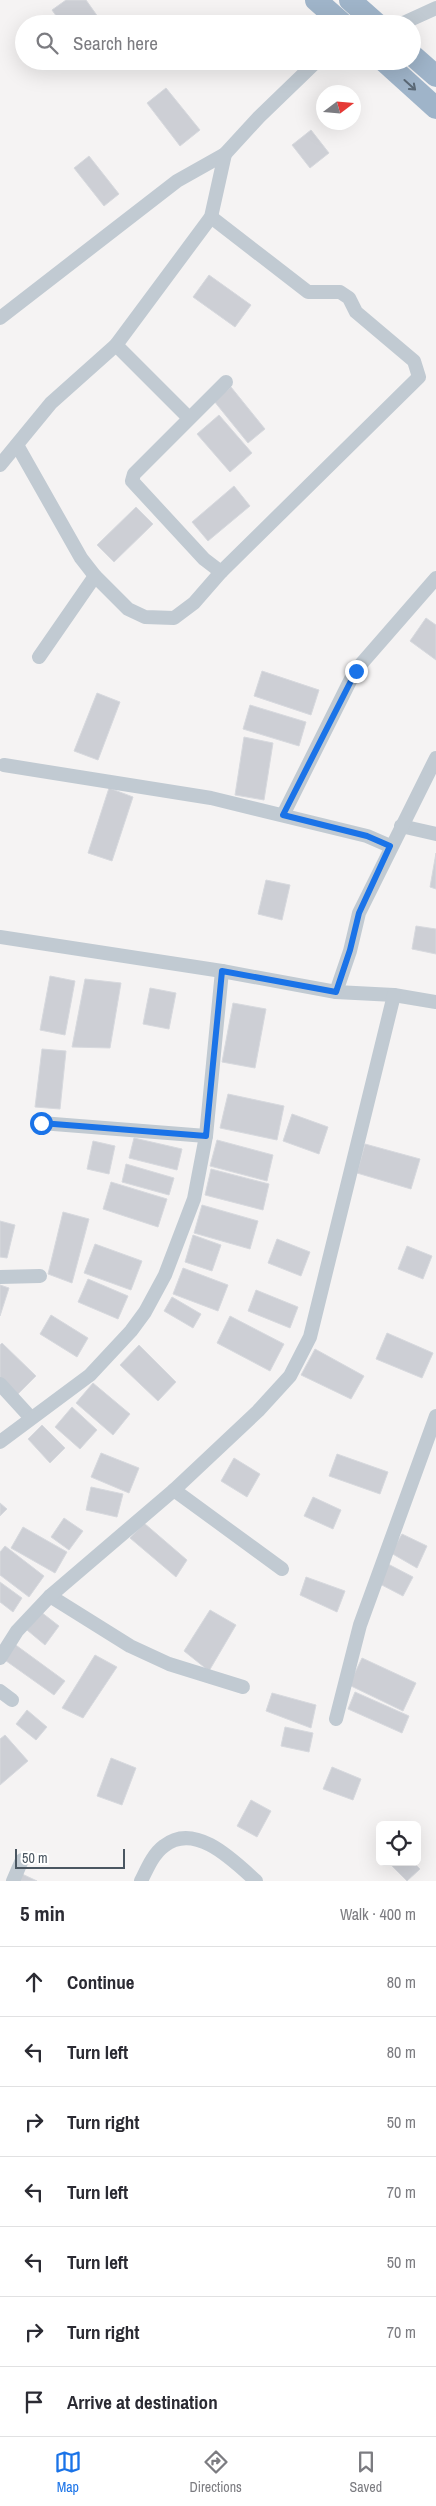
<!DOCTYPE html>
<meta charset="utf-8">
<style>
:root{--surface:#fff;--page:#f7f7f7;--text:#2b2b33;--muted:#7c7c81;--line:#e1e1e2;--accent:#1a73e8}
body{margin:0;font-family:"Archivo Narrow",sans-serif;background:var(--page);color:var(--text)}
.controls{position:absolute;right:15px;bottom:15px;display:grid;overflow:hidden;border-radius:8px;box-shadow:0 5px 20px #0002}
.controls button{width:45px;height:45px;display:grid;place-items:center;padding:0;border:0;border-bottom:1px solid var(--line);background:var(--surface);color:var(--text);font:25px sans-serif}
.compass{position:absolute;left:316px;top:85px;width:45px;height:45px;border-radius:50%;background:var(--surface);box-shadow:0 5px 20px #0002;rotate:74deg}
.scale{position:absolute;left:15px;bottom:12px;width:110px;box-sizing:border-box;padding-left:5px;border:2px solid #4a5661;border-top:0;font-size:14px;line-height:18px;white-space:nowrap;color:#4a5661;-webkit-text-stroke:4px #fff;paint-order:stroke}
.stop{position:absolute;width:15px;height:15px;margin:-11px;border:4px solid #1a73e8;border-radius:50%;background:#fff}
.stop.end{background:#1a73e8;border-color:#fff;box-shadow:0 1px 5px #0008}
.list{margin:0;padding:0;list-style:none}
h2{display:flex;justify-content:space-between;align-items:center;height:65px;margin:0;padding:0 20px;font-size:21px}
h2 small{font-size:16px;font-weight:400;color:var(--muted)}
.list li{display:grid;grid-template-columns:32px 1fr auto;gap:15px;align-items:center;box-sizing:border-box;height:70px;padding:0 20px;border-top:1px solid var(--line)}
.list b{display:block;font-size:19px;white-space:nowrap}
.list em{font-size:16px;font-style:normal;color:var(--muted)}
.icon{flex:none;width:28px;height:28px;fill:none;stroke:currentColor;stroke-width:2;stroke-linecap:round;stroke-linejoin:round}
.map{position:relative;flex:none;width:436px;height:1881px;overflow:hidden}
.search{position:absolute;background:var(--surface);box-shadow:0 5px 20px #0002;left:15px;right:15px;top:15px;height:55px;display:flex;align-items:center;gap:12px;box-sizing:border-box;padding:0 18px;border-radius:28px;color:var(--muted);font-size:19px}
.sheet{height:555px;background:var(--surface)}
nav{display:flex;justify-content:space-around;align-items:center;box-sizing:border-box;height:70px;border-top:1px solid var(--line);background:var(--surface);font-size:14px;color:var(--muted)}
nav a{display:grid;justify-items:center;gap:2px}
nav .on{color:var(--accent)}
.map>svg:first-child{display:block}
</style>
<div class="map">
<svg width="436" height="1881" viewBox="0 0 436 1881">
<rect width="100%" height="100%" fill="#f5f3f3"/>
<!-- building -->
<g fill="#cdcfd5" stroke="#d7d9de">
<path d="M66,0H86L103,24H62L52,10Z"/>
<path d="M166,88L200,130L180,146L147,103Z"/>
<path d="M311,130L329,153L310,168L292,145Z"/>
<path d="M89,156L119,194L104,206L74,168Z"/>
<path d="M209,275L251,305L235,327L193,297Z"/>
<path d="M231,387L265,429L248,443L214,401Z"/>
<path d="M219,415L252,453L230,472L197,434Z"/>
<path d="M234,486L250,506L208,541L192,522Z"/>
<path d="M136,507L153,524L114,562L97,545Z"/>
<path d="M426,618L436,625V660L410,641Z"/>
<path d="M262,671L319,690L311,715L254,696Z"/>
<path d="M97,693L120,702L98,760L74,751Z"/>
<path d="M250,705L306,722L299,746L243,729Z"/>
<path d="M244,737L273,743L264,800L235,795Z"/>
<path d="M109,788L133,797L112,861L88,853Z"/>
<path d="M436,853V889L430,887Z"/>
<path d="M266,880L290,885L282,920L258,914Z"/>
<path d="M416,926L436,929V954L412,949Z"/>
<path d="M50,976L75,981L65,1035L40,1030Z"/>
<path d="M85,979L121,983L110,1048L72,1047Z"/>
<path d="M150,988L176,993L169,1029L143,1024Z"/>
<path d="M233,1003L266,1009L255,1068L222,1062Z"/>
<path d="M42,1049L66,1051L60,1109L35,1107Z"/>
<path d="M228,1094L284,1106L277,1140L220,1128Z"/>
<path d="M292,1114L328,1127L319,1154L283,1141Z"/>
<path d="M134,1138L182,1149L177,1170L129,1158Z"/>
<path d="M217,1140L273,1155L267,1181L210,1166Z"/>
<path d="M93,1141L115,1146L109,1174L87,1169Z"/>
<path d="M365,1144L420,1159L411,1189L357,1173Z"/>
<path d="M126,1164L174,1178L169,1195L122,1182Z"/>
<path d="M211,1169L269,1184L263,1210L205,1195Z"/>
<path d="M111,1182L167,1199L158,1227L103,1209Z"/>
<path d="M202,1205L258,1221L250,1249L194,1233Z"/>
<path d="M63,1212L89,1219L72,1283L48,1274Z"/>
<path d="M0,1221L15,1225L7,1258L0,1257Z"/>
<path d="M193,1235L221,1245L212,1271L185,1262Z"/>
<path d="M277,1239L310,1252L301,1276L268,1263Z"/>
<path d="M95,1244L142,1261L131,1290L84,1273Z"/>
<path d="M407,1246L432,1256L423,1279L398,1269Z"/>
<path d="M183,1268L228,1285L218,1311L173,1294Z"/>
<path d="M88,1279L128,1296L118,1319L78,1302Z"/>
<path d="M0,1285L9,1288L0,1316Z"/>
<path d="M256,1290L298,1307L290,1328L248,1311Z"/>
<path d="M172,1297L201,1314L193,1328L164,1311Z"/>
<path d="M51,1315L88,1338L77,1357L40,1334Z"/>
<path d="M230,1316L284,1344L270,1371L217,1343Z"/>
<path d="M387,1333L433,1353L422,1378L376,1359Z"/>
<path d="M2,1343L36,1376L16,1396L0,1380V1345Z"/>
<path d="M139,1345L176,1382L158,1401L120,1365Z"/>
<path d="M315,1349L364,1376L351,1399L301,1375Z"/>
<path d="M93,1383L130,1414L113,1435L76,1403Z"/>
<path d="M72,1407L97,1430L80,1449L55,1427Z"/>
<path d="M42,1425L65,1448L50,1463L28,1439Z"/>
<path d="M101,1453L139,1468L129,1493L91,1477Z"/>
<path d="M337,1454L388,1472L380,1494L329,1476Z"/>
<path d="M234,1458L260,1474L247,1497L221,1481Z"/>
<path d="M91,1487L123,1494L117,1517L86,1510Z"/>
<path d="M313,1497L341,1510L333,1529L304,1516Z"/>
<path d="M0,1503L7,1509L0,1516Z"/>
<path d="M64,1518L83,1531L69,1550L51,1537Z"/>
<path d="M144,1523L187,1560L176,1577L130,1538Z"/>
<path d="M23,1527L67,1552L55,1573L11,1548Z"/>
<path d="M402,1534L427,1546L417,1568L391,1553Z"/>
<path d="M5,1546L44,1576L29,1597L0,1575V1552Z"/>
<path d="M388,1564L413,1577L403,1596L378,1583Z"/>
<path d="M306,1577L345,1591L337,1612L300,1595Z"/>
<path d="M0,1582L22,1598L13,1612L0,1602Z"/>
<path d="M210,1610L236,1625L209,1671L184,1651Z"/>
<path d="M41,1612L59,1626L45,1645L27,1630Z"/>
<path d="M13,1643L65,1681L54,1695L2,1658Z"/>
<path d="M95,1655L117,1667L83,1718L62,1708Z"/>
<path d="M362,1658L416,1683L403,1711L349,1685Z"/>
<path d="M355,1692L409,1716L402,1733L348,1709Z"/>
<path d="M272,1693L316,1705L311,1728L266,1711Z"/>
<path d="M27,1710L47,1727L36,1740L16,1724Z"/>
<path d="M285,1727L313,1733L309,1752L281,1746Z"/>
<path d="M5,1735L28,1761L0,1785V1739Z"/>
<path d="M111,1758L136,1768L122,1805L97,1796Z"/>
<path d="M332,1767L361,1779L353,1800L323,1789Z"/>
<path d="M251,1800L271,1811L257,1837L237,1826Z"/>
<path d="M388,1862H413L420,1869L407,1881Z"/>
<path d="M20,1873L37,1881H17Z"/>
</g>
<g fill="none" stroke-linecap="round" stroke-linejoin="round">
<!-- minor -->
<g stroke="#c1cad2" stroke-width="14">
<path d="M401,24L436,8"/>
<path d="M0,318L177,181L225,154L259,117L317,61"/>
<path d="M116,345L188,417"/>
<path d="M17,445L81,558L95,576L128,609L145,617L174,618L194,603L221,572L419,377L414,361L356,312L349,298L340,292H308L211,217"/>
<path d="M0,465L51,403L116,345L211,217L225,154"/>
<path d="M221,572L204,559L132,481L134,474L226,382"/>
<path d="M39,657L95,576"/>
<path d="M4,765L211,798L367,836L390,846"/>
<path d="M283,815L355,671L436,578"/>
<path d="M401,826L436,834"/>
<path d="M0,937L222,971L336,992L394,995L436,1002"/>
<path d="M336,992L350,951L359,913L436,758"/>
<path d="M41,1123L206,1136"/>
<path d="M0,1277L40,1276"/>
<path d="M0,1384L31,1418"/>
<path d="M0,1442L90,1375L131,1331L145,1312L165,1275L194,1199L206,1136L222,971"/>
<path d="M174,1490L282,1569"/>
<path d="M50,1596L130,1646L169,1664L243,1687"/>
<path d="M0,1658L17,1631L50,1596L174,1490L258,1411L290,1376L310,1337L394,995"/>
<path d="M0,1691L12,1700"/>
<path d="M336,1719L360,1625L436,1416"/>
<path d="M13,1881L22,1860"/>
<path d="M141,1881C147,1869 153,1854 164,1846C195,1821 234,1861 256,1881"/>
</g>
<!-- trunk -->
<g stroke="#9fb4c9" stroke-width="22">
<path d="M316,0L343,24"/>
<path d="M350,0L377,24"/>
<path d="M412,55L436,76"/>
<path d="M384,61L436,108"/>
</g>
</g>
<!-- one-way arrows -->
<defs><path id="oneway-shaft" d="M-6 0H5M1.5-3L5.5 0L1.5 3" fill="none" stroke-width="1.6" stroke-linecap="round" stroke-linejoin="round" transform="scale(1.25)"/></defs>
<use stroke="#5b6976" href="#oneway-shaft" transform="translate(410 85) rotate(42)"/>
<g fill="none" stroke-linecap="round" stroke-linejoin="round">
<!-- route -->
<path stroke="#1a73e8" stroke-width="6" d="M41,1123L206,1136L222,971L336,992L350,950L359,913L390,846L367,836L283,815L356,671"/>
</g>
</svg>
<div class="controls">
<button><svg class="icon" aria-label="locate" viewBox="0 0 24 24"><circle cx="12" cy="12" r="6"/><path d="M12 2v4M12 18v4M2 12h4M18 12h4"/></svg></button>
</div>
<svg class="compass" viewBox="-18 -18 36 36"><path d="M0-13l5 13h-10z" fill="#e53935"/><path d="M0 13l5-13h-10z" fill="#7c7c81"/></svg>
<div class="scale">50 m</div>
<div class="stop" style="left:41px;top:1123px"></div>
<div class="stop end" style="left:356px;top:671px"></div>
<div class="search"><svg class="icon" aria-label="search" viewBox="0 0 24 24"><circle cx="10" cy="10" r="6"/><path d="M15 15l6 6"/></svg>Search here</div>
</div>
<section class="sheet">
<h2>5 min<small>Walk · 400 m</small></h2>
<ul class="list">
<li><svg class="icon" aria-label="ahead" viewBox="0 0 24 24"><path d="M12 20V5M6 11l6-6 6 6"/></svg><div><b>Continue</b></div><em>80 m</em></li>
<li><svg class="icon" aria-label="left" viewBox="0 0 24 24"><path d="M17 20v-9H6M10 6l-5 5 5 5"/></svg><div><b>Turn left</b></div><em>80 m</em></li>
<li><svg class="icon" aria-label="right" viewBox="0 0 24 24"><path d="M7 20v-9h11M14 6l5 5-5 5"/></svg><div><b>Turn right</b></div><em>50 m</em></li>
<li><svg class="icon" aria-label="left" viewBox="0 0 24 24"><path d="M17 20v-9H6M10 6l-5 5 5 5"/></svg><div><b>Turn left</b></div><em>70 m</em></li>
<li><svg class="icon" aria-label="left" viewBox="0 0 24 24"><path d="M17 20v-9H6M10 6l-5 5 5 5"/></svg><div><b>Turn left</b></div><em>50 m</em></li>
<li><svg class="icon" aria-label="right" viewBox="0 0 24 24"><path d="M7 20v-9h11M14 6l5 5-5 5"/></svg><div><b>Turn right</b></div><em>70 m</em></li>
<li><svg class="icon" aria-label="arrive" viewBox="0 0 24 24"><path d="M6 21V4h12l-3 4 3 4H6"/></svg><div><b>Arrive at destination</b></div></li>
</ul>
</section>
<nav>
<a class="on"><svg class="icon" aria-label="map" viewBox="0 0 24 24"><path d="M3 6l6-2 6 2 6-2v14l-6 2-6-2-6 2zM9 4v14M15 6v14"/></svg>Map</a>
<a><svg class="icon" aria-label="directions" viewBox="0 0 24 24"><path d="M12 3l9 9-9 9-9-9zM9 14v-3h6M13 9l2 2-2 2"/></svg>Directions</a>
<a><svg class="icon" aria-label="saved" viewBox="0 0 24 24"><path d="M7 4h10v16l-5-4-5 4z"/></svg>Saved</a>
</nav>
